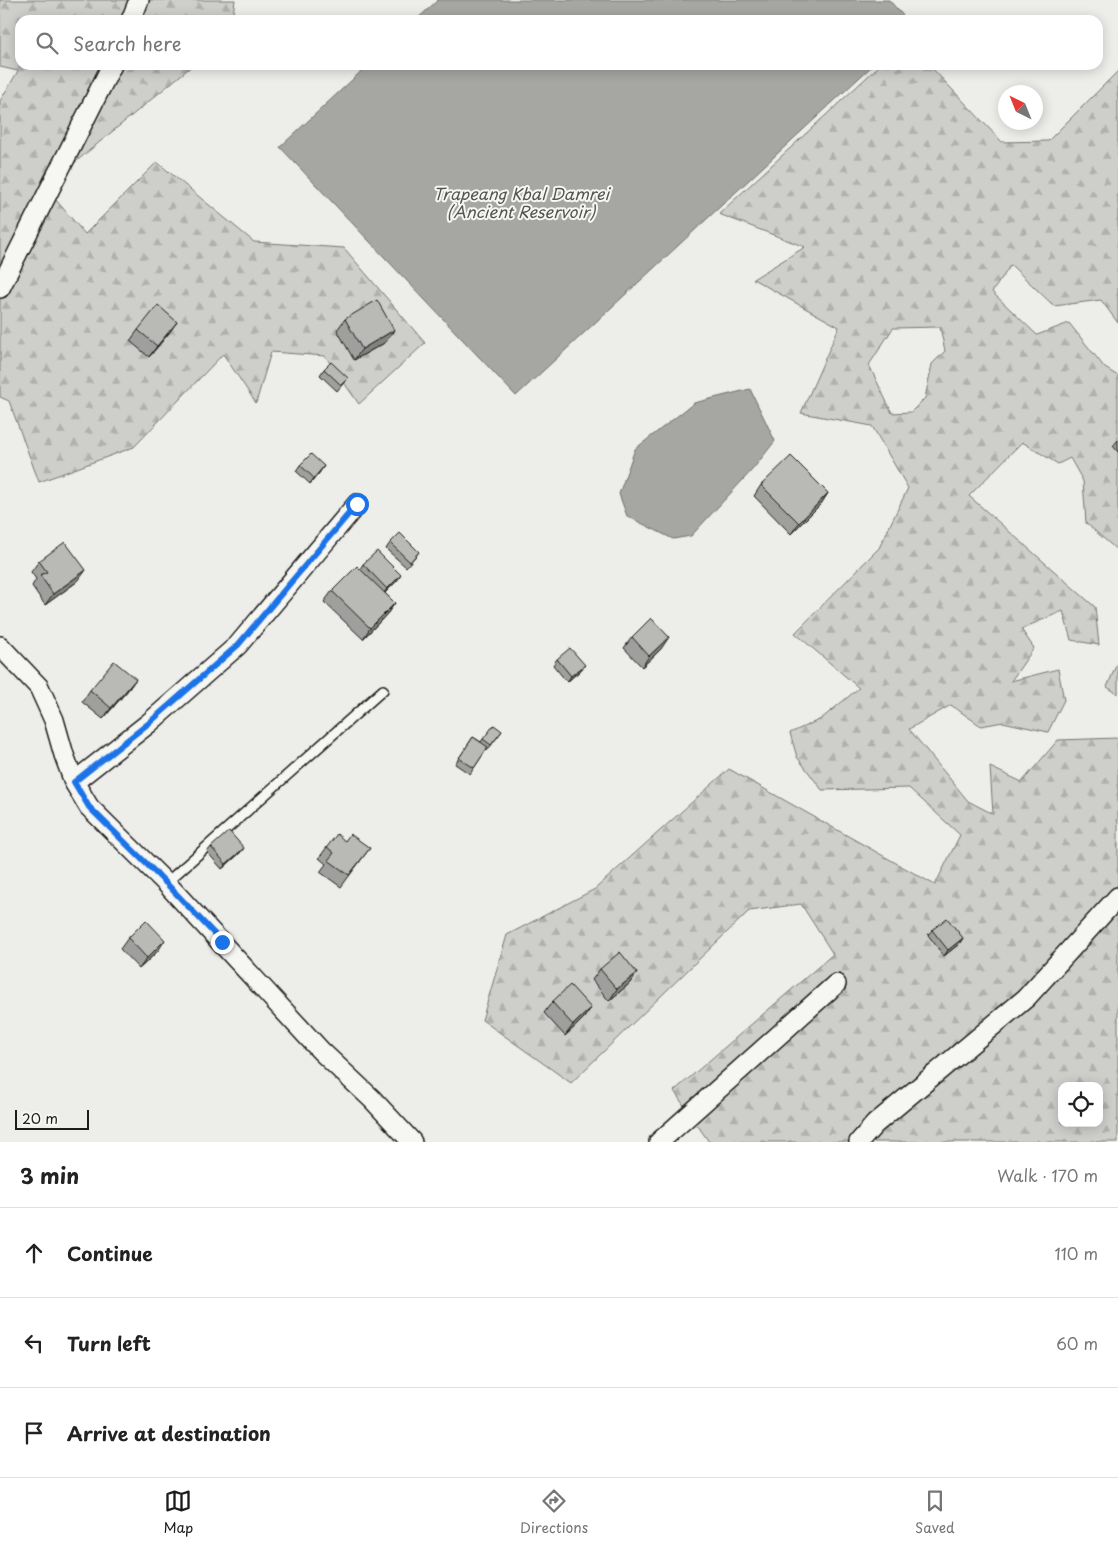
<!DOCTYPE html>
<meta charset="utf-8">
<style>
:root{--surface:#fff;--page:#f6f6f6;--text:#222;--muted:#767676;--line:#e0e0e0;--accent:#1c1c1c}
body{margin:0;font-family:"Playpen Sans",sans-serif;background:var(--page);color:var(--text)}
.controls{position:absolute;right:15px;bottom:15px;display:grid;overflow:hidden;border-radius:10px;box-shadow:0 2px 12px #0003}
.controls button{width:45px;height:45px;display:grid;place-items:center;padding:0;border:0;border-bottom:1px solid var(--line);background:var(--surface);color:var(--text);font:25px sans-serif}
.compass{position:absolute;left:998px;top:85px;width:45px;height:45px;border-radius:50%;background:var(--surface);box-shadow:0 2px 12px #0003;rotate:317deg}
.scale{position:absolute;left:15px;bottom:12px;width:74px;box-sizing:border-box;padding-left:5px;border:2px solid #1c1c1c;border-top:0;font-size:14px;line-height:18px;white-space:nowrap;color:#1c1c1c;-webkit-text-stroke:4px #f6f6f2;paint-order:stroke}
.stop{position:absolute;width:15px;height:15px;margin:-11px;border:4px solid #1a73e8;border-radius:50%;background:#fff}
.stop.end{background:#1a73e8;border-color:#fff;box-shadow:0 1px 5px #0008}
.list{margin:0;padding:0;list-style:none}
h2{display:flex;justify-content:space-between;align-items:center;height:65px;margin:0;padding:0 20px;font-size:21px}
h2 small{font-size:16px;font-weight:400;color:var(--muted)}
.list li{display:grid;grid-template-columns:32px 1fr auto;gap:15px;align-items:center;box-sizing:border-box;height:90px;padding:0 20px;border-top:1px solid var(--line)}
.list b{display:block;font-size:19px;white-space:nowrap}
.list em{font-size:16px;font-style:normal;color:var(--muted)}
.icon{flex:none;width:28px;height:28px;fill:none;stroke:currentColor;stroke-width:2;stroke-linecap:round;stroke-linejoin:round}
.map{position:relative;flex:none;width:1118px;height:1142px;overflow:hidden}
.search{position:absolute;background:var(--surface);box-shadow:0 2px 12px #0003;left:15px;right:15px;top:15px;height:55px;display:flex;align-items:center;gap:12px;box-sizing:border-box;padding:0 18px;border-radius:15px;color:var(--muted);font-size:19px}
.sheet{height:335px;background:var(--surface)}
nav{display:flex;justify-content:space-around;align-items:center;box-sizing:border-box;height:70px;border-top:1px solid var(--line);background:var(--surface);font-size:14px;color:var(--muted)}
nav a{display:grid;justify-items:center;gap:2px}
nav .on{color:var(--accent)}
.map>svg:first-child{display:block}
</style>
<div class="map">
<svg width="1118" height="1142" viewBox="0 0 1118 1142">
<defs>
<pattern id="forest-firs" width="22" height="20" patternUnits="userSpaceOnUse" patternTransform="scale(1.25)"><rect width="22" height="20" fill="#cececb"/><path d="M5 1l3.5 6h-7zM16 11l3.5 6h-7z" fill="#b0b0ae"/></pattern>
</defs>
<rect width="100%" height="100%" fill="#edede9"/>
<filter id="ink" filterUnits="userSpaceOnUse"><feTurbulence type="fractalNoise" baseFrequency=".02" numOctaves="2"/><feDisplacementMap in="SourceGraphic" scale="10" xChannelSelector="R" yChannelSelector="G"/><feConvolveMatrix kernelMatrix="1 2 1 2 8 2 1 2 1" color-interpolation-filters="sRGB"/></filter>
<g filter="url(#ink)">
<!-- forest -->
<g fill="url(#forest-firs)" stroke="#757574" fill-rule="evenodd">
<path d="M0,0H235L232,20H20V65H193L73,164L55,199L85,234L157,162L254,242L344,248L425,343L359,404L325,356L271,352L256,403L223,354L134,447L39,482L9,401L0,397V101L18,71L0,67Z"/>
<path d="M880,65H929L1002,142L1048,141L1118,71V323L1101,300L1054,306L1011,265L992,292L1037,335L1069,323L1105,368L1118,376V551L1086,523L1083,481L1070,458L1058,464L1022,442L969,496L1095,607L1099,645L1071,640L1063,611L1021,629L1034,648L1011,681L1058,669L1064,700L1048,732L1003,722L981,726L951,705L909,729L968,801L993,814L990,767L1022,782L1058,740L1118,738V1142H709L674,1091L833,954L801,904L749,911L571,1083L482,1020L507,935L595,889L729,769L935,885L960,835L909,788L822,790L797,757L790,733L821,719L859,688L795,633L879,548L908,488L872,426L801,413L839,327L753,279L805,247L719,214ZM940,327L945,351L932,364L925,398L911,412L892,413L869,365L893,328ZM1062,1086H1099V1123H1062Z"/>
<path d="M1118,661V694L1107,687Z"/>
</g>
<!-- water -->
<g fill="#a6a6a3" stroke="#6f6f6d">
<path d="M438,0H889L907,20H416Z"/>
<path d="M368,65H873L516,396L280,147Z"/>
<path d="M750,389L775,441L753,469L691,536L673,539L627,516L619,494L635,449L694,403Z"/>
</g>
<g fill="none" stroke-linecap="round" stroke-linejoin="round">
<defs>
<path id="service" d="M166,883L383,690"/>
<g id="minor">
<path d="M131,20L139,0"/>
<path d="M0,288L112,65"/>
<path d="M0,646L39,687L54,720L64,755L74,782L89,807L166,883L321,1051L372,1099L412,1142"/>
<path d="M74,782L149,723L238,645L357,504"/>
<path d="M659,1142L836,984"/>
<path d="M859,1142L875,1124L1026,998L1118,897"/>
</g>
</defs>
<!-- service casing -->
<use href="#service" stroke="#1c1c1c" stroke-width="12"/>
<!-- minor casing -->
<use href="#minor" stroke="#1c1c1c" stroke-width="22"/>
<!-- service -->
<use href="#service" stroke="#f6f6f2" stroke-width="9"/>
<!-- minor -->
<use href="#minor" stroke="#f6f6f2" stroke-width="19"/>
</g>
<!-- wall -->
<g fill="#9f9f9d" stroke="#1c1c1c">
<path d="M345,319L386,342L354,360L337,330Z"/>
<path d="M138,330L169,333L149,357L130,341Z"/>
<path d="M324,369L348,378L337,391L320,375Z"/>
<path d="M1118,440V452L1113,446Z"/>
<path d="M300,465L320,472L310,484L296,471Z"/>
<path d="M761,485L828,493L821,504L791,534L754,496Z"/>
<path d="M390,543L419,552L415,557L406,567L386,549Z"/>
<path d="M39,561L78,581L45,605L32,586L36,579L31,572Z"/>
<path d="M363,564L397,581L385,593L395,603L387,614L363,639L324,602L332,591L360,569Z"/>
<path d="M632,637L661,649L642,667L624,648Z"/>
<path d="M557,659L581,670L567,682L553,665Z"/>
<path d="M136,679L128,690L103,719L82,702L90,690Z"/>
<path d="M502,731L487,751L486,750L470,774L455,764L473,737L481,742L483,739Z"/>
<path d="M345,841L370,848L341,887L320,872L326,864L319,858L327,847Z"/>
<path d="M211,847L244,848L240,853L222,869L207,852Z"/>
<path d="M932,930L963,938L959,944L944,956L928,935Z"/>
<path d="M128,938L158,951L139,969L120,949Z"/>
<path d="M600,969L637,973L629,984L609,1001L592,980Z"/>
<path d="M552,1002L591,1008L583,1019L565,1036L544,1013Z"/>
</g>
<!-- shaded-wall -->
<g fill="#82827f" stroke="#1c1c1c">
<path d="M177,322L169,333L149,357L157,346Z"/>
<path d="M394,330L386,342L354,360L362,349Z"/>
<path d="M324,466L320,472L310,484L314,478Z"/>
<path d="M828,493L821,504L791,534L799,523Z"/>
<path d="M86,570L78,581L45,605L53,594Z"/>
<path d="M401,575L397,581L383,594L387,589Z"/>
<path d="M395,603L387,614L363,639L370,628Z"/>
<path d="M669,637L661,649L642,667L649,656Z"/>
<path d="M585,665L581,670L567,682L571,676Z"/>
<path d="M136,679L128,690L103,719L111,708Z"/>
<path d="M244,848L240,853L222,869L226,864Z"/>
<path d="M963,938L959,944L944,956L948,950Z"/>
<path d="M165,940L158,951L139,969L147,958Z"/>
<path d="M637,973L629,984L609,1001L617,989Z"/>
<path d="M591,1008L583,1019L565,1036L573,1025Z"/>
</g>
<!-- building -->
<g fill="#b9b9b6" stroke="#1c1c1c">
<path d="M377,300L394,330L362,349L345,319Z"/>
<path d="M158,305L177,322L157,346L138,330Z"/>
<path d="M331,362L348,378L341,385L324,369Z"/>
<path d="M311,454L324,466L314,478L300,465Z"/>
<path d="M791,456L828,493L799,523L761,485Z"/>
<path d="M400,533L419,552L410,562L390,543Z"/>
<path d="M65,542L86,570L53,594L40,575L47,572L39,561Z"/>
<path d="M377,551L401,575L387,589L363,564Z"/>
<path d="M357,566L395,603L370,628L332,591Z"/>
<path d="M651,618L669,637L649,656L632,637Z"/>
<path d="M570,648L585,665L571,676L557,659Z"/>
<path d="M114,661L136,679L111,708L90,690Z"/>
<path d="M494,725L502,731L491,745L483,739Z"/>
<path d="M473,737L488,747L474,768L459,758Z"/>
<path d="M229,831L244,848L226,864L211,847Z"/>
<path d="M337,834L345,841L350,834L370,848L349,875L328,860L334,853L327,847Z"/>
<path d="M947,918L963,938L948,950L932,930Z"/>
<path d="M146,920L165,940L147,958L128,938Z"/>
<path d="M620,952L637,973L617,989L600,969Z"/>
<path d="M570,985L591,1008L573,1025L552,1002Z"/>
</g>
</g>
<g fill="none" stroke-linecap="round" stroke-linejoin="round" filter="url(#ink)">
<!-- route -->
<path stroke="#1a73e8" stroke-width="6" d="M222,942L166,883L89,807L74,782L149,723L238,645L357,504"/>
</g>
<g text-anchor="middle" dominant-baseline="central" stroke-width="4" stroke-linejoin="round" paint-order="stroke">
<!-- water labels -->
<g font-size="16" font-style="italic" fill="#535352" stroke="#f6f6f2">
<text x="521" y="193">Trapeang Kbal Damrei<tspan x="521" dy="18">(Ancient Reservoir)</tspan></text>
</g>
</g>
</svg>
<div class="controls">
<button><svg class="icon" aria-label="locate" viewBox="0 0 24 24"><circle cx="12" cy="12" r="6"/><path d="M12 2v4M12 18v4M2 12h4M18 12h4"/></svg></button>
</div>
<svg class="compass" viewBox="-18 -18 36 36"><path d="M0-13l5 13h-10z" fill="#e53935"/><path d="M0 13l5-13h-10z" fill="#767676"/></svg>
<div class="scale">20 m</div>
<div class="stop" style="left:357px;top:504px"></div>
<div class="stop end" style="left:222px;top:942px"></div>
<div class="search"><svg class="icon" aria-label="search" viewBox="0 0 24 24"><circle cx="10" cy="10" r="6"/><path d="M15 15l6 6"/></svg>Search here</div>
</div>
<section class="sheet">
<h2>3 min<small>Walk · 170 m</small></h2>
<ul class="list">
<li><svg class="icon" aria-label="ahead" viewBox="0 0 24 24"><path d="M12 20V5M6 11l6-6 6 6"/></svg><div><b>Continue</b></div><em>110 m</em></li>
<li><svg class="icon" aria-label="left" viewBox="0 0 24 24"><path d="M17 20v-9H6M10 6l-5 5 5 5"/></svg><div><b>Turn left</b></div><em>60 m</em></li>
<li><svg class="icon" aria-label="arrive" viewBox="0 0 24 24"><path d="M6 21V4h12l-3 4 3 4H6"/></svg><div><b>Arrive at destination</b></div></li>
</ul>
</section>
<nav>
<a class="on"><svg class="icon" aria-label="map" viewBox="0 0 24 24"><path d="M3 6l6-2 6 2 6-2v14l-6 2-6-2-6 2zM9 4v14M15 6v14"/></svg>Map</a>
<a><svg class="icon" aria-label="directions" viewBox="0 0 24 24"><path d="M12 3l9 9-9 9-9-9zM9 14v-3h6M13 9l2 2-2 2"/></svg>Directions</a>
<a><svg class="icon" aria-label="saved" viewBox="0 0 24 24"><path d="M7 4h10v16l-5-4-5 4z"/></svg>Saved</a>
</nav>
